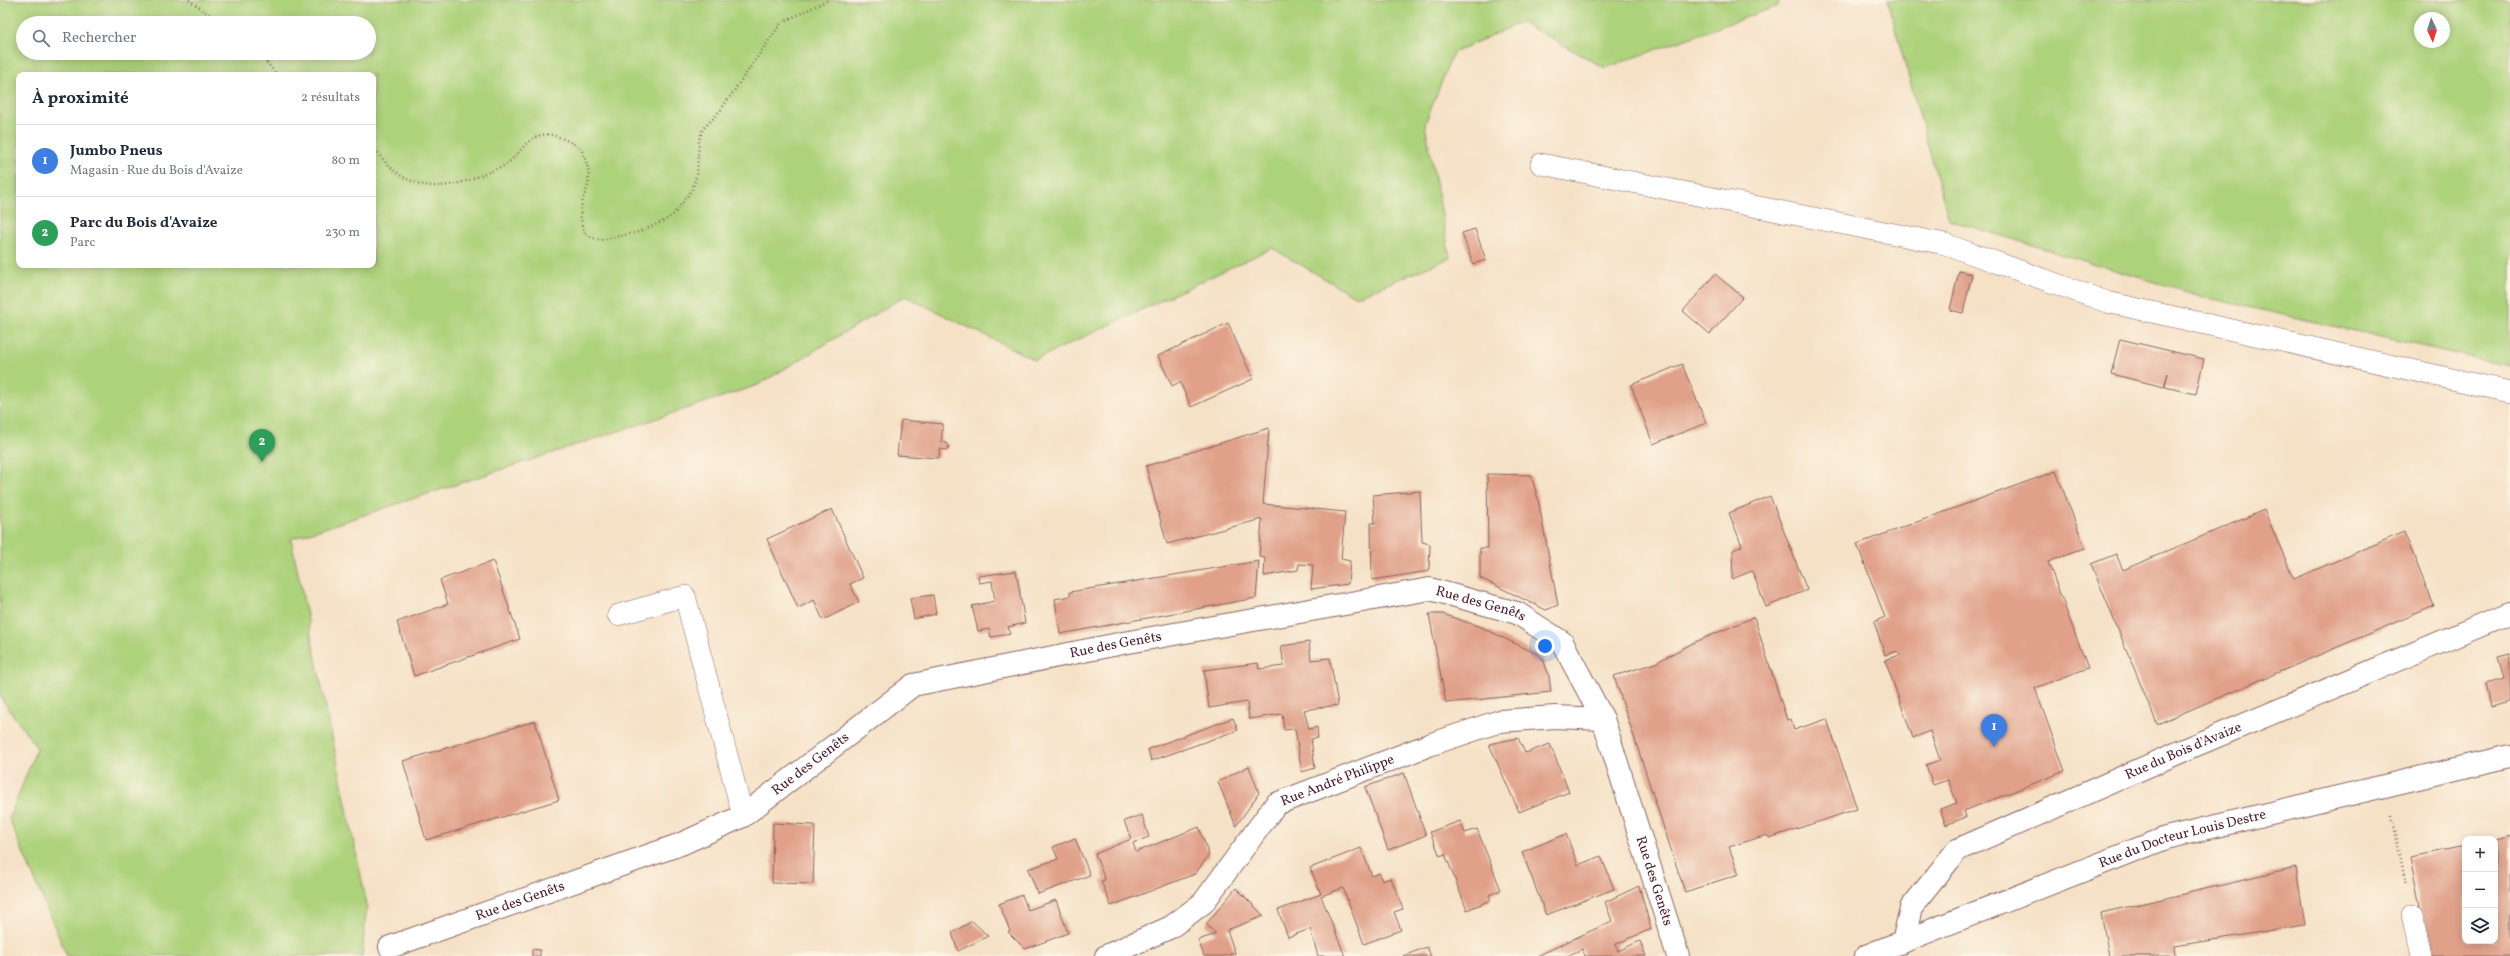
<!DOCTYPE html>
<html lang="fr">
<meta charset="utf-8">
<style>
:root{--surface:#fff;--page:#f2f2f3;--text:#1f2937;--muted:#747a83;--line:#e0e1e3;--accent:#db2777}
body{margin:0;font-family:Vollkorn,serif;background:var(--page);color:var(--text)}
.controls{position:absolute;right:12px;bottom:12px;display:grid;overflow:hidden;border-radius:8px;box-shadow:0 2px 10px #0003}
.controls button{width:36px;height:36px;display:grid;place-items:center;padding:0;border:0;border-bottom:1px solid var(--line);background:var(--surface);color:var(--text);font:20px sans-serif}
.compass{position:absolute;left:2414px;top:12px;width:36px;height:36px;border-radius:50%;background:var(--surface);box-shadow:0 2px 10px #0003;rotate:176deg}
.you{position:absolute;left:1545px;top:646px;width:14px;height:14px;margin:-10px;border:3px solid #fff;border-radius:50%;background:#1a73e8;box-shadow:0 0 0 6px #1a73e833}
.badge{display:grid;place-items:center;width:26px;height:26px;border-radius:50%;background:var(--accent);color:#fff;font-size:13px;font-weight:700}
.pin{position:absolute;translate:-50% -33px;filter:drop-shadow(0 1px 2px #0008)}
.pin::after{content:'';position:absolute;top:21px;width:14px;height:12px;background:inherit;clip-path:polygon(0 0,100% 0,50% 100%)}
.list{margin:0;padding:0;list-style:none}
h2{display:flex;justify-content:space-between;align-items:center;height:52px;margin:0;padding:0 16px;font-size:17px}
h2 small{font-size:13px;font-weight:400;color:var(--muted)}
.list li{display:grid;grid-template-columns:26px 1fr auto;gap:12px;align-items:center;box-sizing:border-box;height:72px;padding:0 16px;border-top:1px solid var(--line)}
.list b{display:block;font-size:15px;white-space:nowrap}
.list p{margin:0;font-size:13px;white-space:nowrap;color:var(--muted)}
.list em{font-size:13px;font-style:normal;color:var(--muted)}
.icon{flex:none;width:22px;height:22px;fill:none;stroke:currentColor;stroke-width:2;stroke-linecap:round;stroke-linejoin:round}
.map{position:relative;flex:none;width:2510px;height:956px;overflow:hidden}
.search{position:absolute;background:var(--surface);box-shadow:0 2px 10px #0003;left:16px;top:16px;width:360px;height:44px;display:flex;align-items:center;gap:10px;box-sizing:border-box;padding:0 14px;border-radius:22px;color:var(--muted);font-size:15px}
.panel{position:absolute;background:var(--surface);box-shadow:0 2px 10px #0003;left:16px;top:72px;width:360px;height:196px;border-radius:8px}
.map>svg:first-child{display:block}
</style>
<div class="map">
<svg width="2510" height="956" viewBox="0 0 2510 956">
<rect width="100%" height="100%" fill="#fcf5e5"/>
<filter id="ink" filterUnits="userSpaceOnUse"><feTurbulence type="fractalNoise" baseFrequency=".025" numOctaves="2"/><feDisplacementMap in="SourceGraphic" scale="8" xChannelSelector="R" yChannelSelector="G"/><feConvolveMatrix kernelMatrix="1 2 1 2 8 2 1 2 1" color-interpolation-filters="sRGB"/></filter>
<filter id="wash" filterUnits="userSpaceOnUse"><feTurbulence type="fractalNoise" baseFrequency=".012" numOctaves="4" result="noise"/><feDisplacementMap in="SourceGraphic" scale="16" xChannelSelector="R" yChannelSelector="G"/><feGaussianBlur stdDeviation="0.9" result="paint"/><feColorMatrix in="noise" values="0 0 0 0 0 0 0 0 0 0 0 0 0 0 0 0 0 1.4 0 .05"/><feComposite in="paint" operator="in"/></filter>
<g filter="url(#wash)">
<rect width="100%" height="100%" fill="#f5e1c6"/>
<!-- green -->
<g fill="#add27c" stroke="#7c7854" fill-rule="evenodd">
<path d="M0,0H1779L1778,6L1605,68L1521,22L1453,53L1425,124L1450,258L1356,297L1272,248L1035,360L905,296L758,385L291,539L367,905L362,956H67L9,819L37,748L0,697ZM23,23H369V53H23ZM19,75H373V265H19Z"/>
<path d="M1887,0H2510V366L2204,297L1949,220ZM2420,18H2444V42H2420Z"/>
</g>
<g id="blocks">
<!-- building -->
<g fill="#e0a089">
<path d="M1475,229L1486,260L1473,264L1462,233Z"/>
<path d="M1959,271L1972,274L1963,313L1950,310Z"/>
<path d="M1715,274L1743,297L1710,334L1683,311Z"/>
<path d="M1228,323L1253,379L1191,407L1180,382L1172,386L1158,356Z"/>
<path d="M2120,339L2204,359L2196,394L2165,387L2168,373L2164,387L2111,374Z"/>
<path d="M1682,364L1706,423L1653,444L1631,385Z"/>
<path d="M901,420L943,424L941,442L947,443L949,447L946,450L940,449L939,458L897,455Z"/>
<path d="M1269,428L1263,504L1345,512L1341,559L1350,561L1348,584L1311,589L1313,565L1299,564L1298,570L1264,576L1265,558L1259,557L1262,519L1167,544L1146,466Z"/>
<path d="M2056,471L2085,548L2048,562L2088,668L2035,688L2065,771L1964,811L1966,817L1946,825L1940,809L1957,803L1948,780L1933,785L1926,765L1940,760L1930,731L1913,738L1885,660L1900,655L1898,651L1885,655L1874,622L1885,617L1857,544Z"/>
<path d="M1487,474L1531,475L1538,499L1558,605L1546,610L1480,578V548H1488Z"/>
<path d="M1420,491L1422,542L1430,544L1429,571L1372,580L1371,523H1375L1373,495Z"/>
<path d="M1770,496L1807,590L1766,607L1752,571L1732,579L1733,550L1742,546L1729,513Z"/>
<path d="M832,509L863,578L850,584L859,602L823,620L814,600L798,608L767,539Z"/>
<path d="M2264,510L2294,579L2404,532L2434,606L2157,724L2091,564L2116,554L2123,570Z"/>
<path d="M493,561L520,639L414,676L397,622L448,604L440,580Z"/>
<path d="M1259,561L1256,598L1060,634L1055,599L1070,596V592Z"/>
<path d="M1016,571L1025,623L1008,627L1010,634L991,637L989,629L978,631L972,606L995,601L992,581L979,583L978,576Z"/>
<path d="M933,595L936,614L914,619L910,598Z"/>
<path d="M1429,614H1443L1481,627L1539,655L1543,659L1549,676L1551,692L1446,703Z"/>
<path d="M1754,617L1787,720L1791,719L1794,730L1827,719L1857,809L1769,838L1767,835L1729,847L1739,874L1685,892L1614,676L1655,663L1693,643Z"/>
<path d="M1309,642L1311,660L1330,658L1338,705L1304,710L1309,729L1317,727L1318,738L1311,739L1315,768L1302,772L1295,729L1284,730L1282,714L1249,719L1247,702L1209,708L1204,670L1258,663L1259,669L1284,666L1281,646Z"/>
<path d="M2510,654V702L2491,707L2486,684L2504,679L2498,657Z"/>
<path d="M1233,718L1238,730L1151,761L1148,749Z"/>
<path d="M535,721L559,800L426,840L403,761Z"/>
<path d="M1518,738L1525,753L1550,744L1569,792L1519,812L1489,744Z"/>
<path d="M1249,766L1259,793L1236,826L1218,782Z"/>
<path d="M1404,773L1426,835L1388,850L1365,787Z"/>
<path d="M1142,815L1149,837L1133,843L1136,852L1199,827L1209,855L1195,874L1111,906L1101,881L1105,880L1095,854L1131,839L1124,821Z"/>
<path d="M1460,821L1465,833L1477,829L1501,890L1489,895L1491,900L1467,910L1445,854L1440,856L1430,832Z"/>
<path d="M773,823L815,825L813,884L772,883Z"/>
<path d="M1566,834L1578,865L1601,856L1614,889L1546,915L1522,852Z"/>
<path d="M2510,836V956H2430L2410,857L2465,846V941H2495V840Z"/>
<path d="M1075,838L1090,875L1038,894L1028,869L1058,859L1053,847Z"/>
<path d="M1361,848L1372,876L1379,873L1382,881L1391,878L1403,909L1394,912L1401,930L1364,944L1343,888L1321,896L1345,956H1318L1310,929L1288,937L1278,910L1321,894L1310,868Z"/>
<path d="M2296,868L2305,925L2175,946L2176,956H2109L2101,913Z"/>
<path d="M1639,886L1651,929L1616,944L1618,951L1640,941L1646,956H1585L1582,949L1567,956H1537L1612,921L1605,902Z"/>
<path d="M1236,888L1264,916L1227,930L1235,953L1224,956H1204L1198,940L1216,934L1206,924Z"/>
<path d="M1022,895L1028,910L1056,900L1068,933L1025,949L1008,932L1010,931L999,904Z"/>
<path d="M972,921L988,936L958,951L952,933Z"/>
<path d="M1427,947L1431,956H1403Z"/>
<path d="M532,949L540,950V956H532Z"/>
</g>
</g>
</g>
<g filter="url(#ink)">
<use href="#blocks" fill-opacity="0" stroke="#866361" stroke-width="1"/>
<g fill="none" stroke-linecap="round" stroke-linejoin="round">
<defs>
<g id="service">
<path d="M1541,164L1945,244L2107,302L2510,392"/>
<path d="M618,615L685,596L743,816"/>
<path d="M2412,915L2421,956"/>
</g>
<g id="minor">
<path id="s1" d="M1903,942L1911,908L1957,850L2189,748L2510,613"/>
<path id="s2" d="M390,947L681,844L743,816L913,685L1123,643L1430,589L1517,613L1562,642L1603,719L1678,956"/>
<path id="s3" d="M1106,956L1171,927L1203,903L1276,804L1429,745L1500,721L1555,717L1603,719"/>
</g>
<g id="tertiary">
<path id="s4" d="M1866,956L2166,838L2510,756"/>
</g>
</defs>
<!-- service casing -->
<use href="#service" stroke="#866361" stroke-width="22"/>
<!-- minor casing -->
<use href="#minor" stroke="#866361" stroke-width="24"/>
<!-- tertiary casing -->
<use href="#tertiary" stroke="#866361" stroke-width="24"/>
<!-- path -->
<g stroke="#866361" stroke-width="2.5" stroke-dasharray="1 3" stroke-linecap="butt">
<path d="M189,0L221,23"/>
<path d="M259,53L277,75"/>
<path d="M373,146C402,189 435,195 482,175C490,171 502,168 509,162C521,152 526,139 541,135C555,132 569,142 581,148C583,155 587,162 588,169C593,196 571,200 586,236L601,240L638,232L660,223L674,214L692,190L697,174L699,140L703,129L720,111L781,23L828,0"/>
<path d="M2392,815L2406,885"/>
</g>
<!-- service -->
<use href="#service" stroke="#fff" stroke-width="21"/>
<!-- minor -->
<use href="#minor" stroke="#fff" stroke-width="22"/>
<!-- tertiary -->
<use href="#tertiary" stroke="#fff" stroke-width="22"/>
</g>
</g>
<g text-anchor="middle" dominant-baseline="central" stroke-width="3.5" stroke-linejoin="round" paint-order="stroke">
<!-- street labels -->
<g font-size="14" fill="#4a1f2b" stroke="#fcf5e5">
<text stroke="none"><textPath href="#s2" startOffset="1170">Rue des Genêts</textPath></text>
<text stroke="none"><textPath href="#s2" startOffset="798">Rue des Genêts</textPath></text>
<text stroke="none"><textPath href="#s1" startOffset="356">Rue du Bois d'Avaize</textPath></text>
<text stroke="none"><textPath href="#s2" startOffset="462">Rue des Genêts</textPath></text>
<text stroke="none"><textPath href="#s3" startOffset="300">Rue André Philippe</textPath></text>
<text stroke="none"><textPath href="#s4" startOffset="338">Rue du Docteur Louis Destre</textPath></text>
<text stroke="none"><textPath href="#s2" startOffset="1518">Rue des Genêts</textPath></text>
<text stroke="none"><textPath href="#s2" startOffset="138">Rue des Genêts</textPath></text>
</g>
</g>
</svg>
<div class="controls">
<button>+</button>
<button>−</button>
<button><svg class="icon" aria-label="layers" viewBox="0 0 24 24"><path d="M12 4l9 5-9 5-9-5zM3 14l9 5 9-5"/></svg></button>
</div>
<svg class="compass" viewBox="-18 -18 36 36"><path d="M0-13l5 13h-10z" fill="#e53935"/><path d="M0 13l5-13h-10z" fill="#747a83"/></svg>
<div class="you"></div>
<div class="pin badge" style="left:1994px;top:747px;background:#3f7fe0">1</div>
<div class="pin badge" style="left:262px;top:462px;background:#2e9e5b">2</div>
<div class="search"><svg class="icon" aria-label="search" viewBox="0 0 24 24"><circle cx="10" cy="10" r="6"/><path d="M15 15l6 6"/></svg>Rechercher</div>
<section class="panel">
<h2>À proximité<small>2 résultats</small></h2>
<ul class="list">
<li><span class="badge" style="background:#3f7fe0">1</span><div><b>Jumbo Pneus</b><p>Magasin · Rue du Bois d'Avaize</p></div><em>80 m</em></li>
<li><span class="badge" style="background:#2e9e5b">2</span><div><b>Parc du Bois d'Avaize</b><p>Parc</p></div><em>230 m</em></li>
</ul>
</section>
</div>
